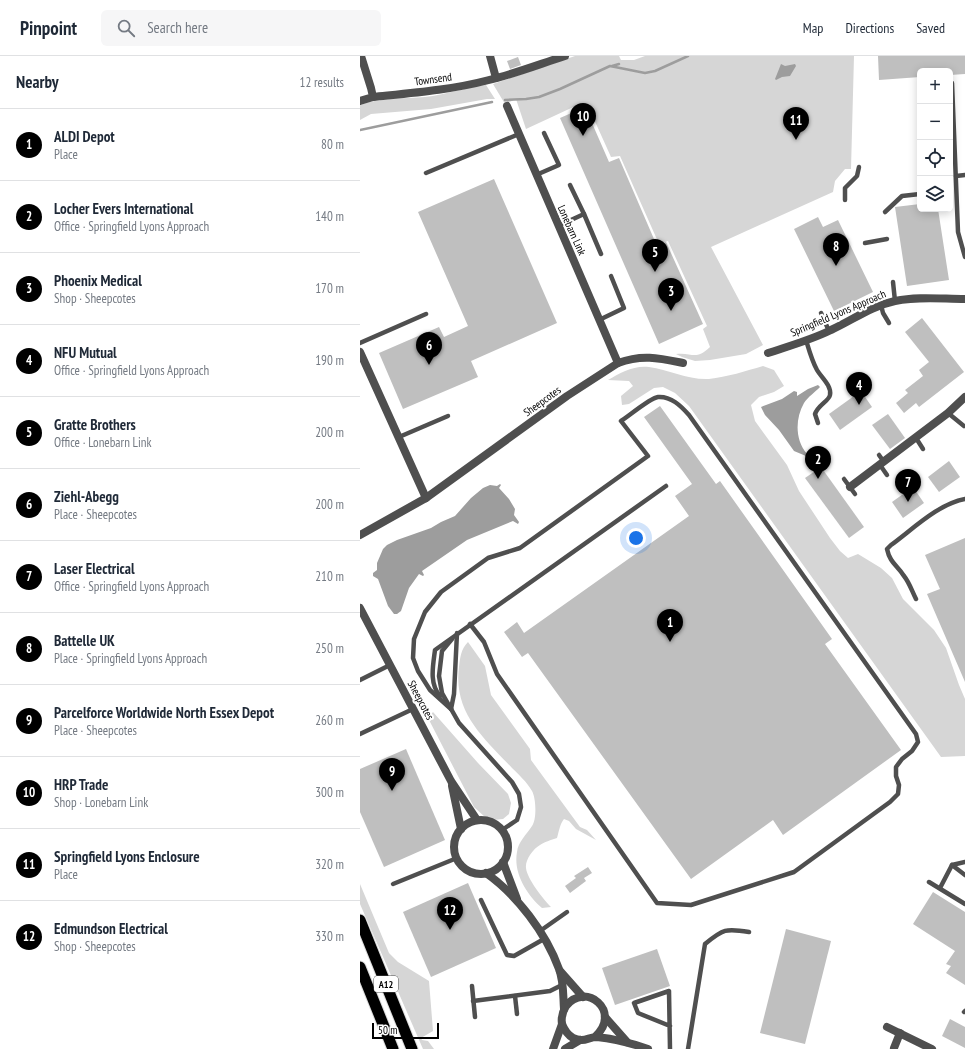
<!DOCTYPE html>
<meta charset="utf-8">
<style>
:root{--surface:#fff;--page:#f6f6f7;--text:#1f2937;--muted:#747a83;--line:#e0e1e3;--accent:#000}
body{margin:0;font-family:"PT Sans Narrow",sans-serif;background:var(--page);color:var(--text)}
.controls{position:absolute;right:12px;top:12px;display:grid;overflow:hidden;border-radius:6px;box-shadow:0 2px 10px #0003}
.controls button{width:36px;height:36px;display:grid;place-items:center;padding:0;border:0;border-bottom:1px solid var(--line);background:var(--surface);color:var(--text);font:20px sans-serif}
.scale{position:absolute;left:12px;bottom:10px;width:67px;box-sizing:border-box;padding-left:4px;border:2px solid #000;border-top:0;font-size:11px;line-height:14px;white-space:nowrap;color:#000;-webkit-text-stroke:3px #fff;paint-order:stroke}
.you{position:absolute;left:276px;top:482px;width:14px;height:14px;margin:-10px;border:3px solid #fff;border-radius:50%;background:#1a73e8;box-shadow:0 0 0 6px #1a73e833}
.badge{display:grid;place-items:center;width:26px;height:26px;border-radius:50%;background:var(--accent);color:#fff;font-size:13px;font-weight:700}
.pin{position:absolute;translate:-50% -33px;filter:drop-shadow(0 1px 2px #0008)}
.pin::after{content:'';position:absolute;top:21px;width:14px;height:12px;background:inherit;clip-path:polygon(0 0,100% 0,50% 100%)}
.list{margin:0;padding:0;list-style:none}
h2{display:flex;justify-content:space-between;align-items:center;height:52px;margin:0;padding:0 16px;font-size:17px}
h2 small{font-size:13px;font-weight:400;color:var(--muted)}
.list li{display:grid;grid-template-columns:26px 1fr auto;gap:12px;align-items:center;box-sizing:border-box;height:72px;padding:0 16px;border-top:1px solid var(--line)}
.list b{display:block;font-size:15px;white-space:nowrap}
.list p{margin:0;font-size:13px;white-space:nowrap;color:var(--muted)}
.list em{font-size:13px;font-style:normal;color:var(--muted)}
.icon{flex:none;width:22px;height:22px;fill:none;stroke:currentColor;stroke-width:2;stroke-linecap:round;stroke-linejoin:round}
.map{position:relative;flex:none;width:605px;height:993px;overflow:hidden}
header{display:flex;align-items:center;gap:24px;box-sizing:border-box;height:56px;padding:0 20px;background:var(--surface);border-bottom:1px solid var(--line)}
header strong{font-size:19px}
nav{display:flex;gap:22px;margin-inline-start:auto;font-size:14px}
.search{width:280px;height:36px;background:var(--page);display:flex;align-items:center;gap:10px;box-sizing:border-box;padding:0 14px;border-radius:6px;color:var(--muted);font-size:15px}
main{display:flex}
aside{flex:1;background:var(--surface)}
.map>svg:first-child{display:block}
</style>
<header>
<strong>Pinpoint</strong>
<div class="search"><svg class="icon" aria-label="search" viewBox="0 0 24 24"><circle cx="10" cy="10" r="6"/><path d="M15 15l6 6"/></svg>Search here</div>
<nav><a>Map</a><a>Directions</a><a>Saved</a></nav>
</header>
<main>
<aside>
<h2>Nearby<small>12 results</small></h2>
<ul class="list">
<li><span class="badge">1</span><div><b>ALDI Depot</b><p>Place</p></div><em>80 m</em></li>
<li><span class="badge">2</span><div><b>Locher Evers International</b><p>Office · Springfield Lyons Approach</p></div><em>140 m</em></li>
<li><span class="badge">3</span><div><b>Phoenix Medical</b><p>Shop · Sheepcotes</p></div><em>170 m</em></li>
<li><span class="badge">4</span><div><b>NFU Mutual</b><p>Office · Springfield Lyons Approach</p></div><em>190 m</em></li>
<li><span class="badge">5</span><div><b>Gratte Brothers</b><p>Office · Lonebarn Link</p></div><em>200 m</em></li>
<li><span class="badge">6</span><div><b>Ziehl-Abegg</b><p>Place · Sheepcotes</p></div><em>200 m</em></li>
<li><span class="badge">7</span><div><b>Laser Electrical</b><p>Office · Springfield Lyons Approach</p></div><em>210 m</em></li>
<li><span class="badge">8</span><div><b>Battelle UK</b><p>Place · Springfield Lyons Approach</p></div><em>250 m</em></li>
<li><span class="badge">9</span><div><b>Parcelforce Worldwide North Essex Depot</b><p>Place · Sheepcotes</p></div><em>260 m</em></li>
<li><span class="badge">10</span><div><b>HRP Trade</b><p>Shop · Lonebarn Link</p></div><em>300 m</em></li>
<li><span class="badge">11</span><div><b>Springfield Lyons Enclosure</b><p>Place</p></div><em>320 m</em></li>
<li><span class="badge">12</span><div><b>Edmundson Electrical</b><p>Shop · Sheepcotes</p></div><em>330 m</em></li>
</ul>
</aside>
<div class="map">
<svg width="605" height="993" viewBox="0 0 605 993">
<rect width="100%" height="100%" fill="#fff"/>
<!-- green -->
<g fill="#d6d6d6">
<path d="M215,0H259L261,4H274L285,0H494L491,113H485L475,125L473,136L351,191L403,289L386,298L350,304L335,305L322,301L316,298C333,296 335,305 350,291L343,273L347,270L308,185L299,188L260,100L251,101L228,50L222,47L166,73L156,43L145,48L133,28Z"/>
<path d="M126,29L135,43H127L71,53L11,58L0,64V49C21,41 43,43 65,41C86,39 105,31 126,29Z"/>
<path d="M403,310L414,314L424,330L414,336L399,341L391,349L395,365L427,409L439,435L470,482L480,495L488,502L498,498L521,512L532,522L543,543L574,574L586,592L599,629L605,643V700L581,701L329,350L315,337L303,331L294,332L269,348L262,349L261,340L273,330L269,325L248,324C260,317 274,309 289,311C309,314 328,324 349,323C367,321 386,315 403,310Z"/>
<path d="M108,586L125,610L131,639L170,693L171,704L220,771L227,774L236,784L216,773L209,765L204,763C200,768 199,775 197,782C191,784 184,786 180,789C173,793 165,804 166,812C167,823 184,844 191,851L182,852C167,839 153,817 157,796C158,786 167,778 172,770C177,763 176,742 172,735C167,726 158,718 152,712C124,682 93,657 99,611C100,602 101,593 108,586Z"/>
<path d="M73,656L118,707L148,738L151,747L149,758L143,763L133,764L125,761L114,751L68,662Z"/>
<path d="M0,828L29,897L38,906L69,925L73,975L61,982L62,984L68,985L74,993H63L0,848Z"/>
</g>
<!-- water -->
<g fill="#9d9d9d">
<path d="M421,8L425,10L435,8L436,10L430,20L422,21L416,24L415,23Z"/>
<path d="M458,329L460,331C455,336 448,341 444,347C435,363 435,384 447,398L446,400L434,395L419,374L405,359L401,351L422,343L434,335L437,336V340L448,333Z"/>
<path d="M140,428L141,429L139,432L149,443L155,453L154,459L159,466L158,468L153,465L107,484L62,515L64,519L63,520L59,518L49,532L41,555L37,558H34L28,550L18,523L13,520V517L17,514V507L23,493L27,489L37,484L71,472L81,466L95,460L111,442L123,432L130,429L137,430Z"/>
</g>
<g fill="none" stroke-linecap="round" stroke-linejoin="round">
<!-- stream -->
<g stroke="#9d9d9d" stroke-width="2.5">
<path d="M252,10L259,8"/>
<path d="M145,44L166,43L179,41L200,33L250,10L285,17L295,15L328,0"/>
<path d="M0,74L132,46"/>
</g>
</g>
<!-- building -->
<g fill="#bfbfbf">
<path d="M518,0H605V18L590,19V15H560V21L519,24Z"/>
<path d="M158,1L161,9L150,13L147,5Z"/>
<path d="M225,51L249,106L259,102L297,190L306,186L343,268L299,288L200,62Z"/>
<path d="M134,123L197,267L111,305L118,321L43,353L19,297L79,271L84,281L108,270L58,156Z"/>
<path d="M560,148V153H578L589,224L547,230L535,151Z"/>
<path d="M458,161L463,171L478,164L513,236L474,255L434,173Z"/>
<path d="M562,262L604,316L559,351L556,347L544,357L536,347L548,337L545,334L563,320L559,314L569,306L545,276Z"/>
<path d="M501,335L512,351L480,374L469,358Z"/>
<path d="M300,350L356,428L360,425L472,583L465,588L541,694L423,779L413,764L331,823L168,597L162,601L144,576L157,566L164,577L329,460L315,440L332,428L284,361Z"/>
<path d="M528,358L545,382L530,393L512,369Z"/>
<path d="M589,405L600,421L579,436L568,421Z"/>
<path d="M461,411L504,471L489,482L445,422Z"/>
<path d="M553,431L564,447L543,462L532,446Z"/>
<path d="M605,482V626L567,538L580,533L565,499Z"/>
<path d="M46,693L85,784L24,811L0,756V713Z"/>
<path d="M228,811L232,817L224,822L226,825L210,837L205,830L216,822L214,820Z"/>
<path d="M108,827L136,892L71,921L43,856Z"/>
<path d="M573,836L605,856V929L586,917L591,910L586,908L595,895L553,868Z"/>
<path d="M426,873L471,885L445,988L400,977Z"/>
<path d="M297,893L310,930L255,949L242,912Z"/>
<path d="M590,963L605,971V992L582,980Z"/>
</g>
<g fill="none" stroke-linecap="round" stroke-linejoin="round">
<defs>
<g id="trunk">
<path d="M0,864L52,993"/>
<path d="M0,911L33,993"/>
</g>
</defs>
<!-- trunk casing -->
<use href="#trunk" stroke="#dbdbdb" stroke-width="13"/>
<!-- service -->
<g stroke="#4f4f4f" stroke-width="4.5">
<path d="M592,27L598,176L605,201"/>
<path d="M66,117L159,78"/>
<path d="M176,119L199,109L184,77"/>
<path d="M596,120L605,119"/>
<path d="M210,129L224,158"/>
<path d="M485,144V132L497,120L499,111"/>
<path d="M525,156L542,140L560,138"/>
<path d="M198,170L224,158L241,198"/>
<path d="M505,187L527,183"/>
<path d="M533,226L535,245"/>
<path d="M521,249L523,257L529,267"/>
<path d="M461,257L469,275"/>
<path d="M239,264L264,252L251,220"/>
<path d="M446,284C449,294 452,305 457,314C461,321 472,330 470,339C469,345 458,349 455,358L458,367"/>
<path d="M0,287L66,258"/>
<path d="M588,357L604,370"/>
<path d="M39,381L88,360"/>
<path d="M556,382L563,393"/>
<path d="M519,399L524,406"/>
<path d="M520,409L527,419"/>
<path d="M484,423L495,438"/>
<path d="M556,543C552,535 549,526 544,520C537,509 530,507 527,493L531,489C553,473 578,448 605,443"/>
<path d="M92,583L82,595L79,620L82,637L99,667L152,726L159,738L161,751L157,764L142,774"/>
<path d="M0,624L30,609"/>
<path d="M80,640C69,627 73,610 75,594L306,430"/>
<path d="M91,653L70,634L58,615L53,602L54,583L65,556L81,536L128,502L160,492L288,400L261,365C269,360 290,342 298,341C311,340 321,350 329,359L556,678L558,686L552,695L542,703L536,711V720L539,729L538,738L530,746L434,816L331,849L297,847L137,618L124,586L110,568"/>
<path d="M91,653L94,638L97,577"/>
<path d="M0,678L53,653"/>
<path d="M592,809L605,819"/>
<path d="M569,826L605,848"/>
<path d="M33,828L97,802"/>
<path d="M580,832L592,809L605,806"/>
<path d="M121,844L147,899L154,900L184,883"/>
<path d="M180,875L207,856"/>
<path d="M112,930L115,961"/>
<path d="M155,940L157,958"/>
<path d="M113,945L190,935L202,929"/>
<path d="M604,956L605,955"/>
<path d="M310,970L278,957L274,947L309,935L310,993"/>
<path d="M328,993L345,888C363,873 366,872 389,876"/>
</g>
<!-- minor -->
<g stroke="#4f4f4f" stroke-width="8">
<path d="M130,0L136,22"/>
<path d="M13,41C52,37 91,34 129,24C154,18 180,8 205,0"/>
<path d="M0,45L13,41L11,32L1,0"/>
<path d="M147,50L258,307"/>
<path d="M0,296L66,442"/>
<path d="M408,297C429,290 451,284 471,274C493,264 511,250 535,245C558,240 582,243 605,243"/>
<path d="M490,431L588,357L605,341"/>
<path d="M0,479L66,442L207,340L258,307C282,298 299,302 323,307"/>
<path d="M0,552L91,725L117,764"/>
<path d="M92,730L101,773"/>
<circle cx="121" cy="791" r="27"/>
<path d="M143,806L157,843"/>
<path d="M126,817C157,839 186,877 199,913C204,926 203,940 204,953"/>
<path d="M200,915L223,941"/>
<path d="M245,961L267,986"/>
<path d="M527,971L572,993"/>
<path d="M235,981C263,955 225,925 206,950C203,955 201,962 202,968C204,973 208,979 213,982C224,987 228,981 237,981C255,983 271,987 288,993"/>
<path d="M534,992L540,977"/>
<path d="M193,993L202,968"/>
<path d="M205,993L220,984"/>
</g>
<!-- trunk -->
<use href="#trunk" stroke="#000" stroke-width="11"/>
</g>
<g text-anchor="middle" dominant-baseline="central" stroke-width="4" stroke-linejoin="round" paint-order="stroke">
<!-- shield labels -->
<rect fill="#fff" stroke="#4c4c4c" stroke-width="1" x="14" y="920" width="24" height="16" rx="3"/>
<g font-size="10" font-weight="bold" fill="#000">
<text x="26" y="928">A12</text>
</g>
<!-- street labels -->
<g font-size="11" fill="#000" stroke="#fff">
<text transform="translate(73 23) rotate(-8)">Townsend</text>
<text transform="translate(212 174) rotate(66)">Lonebarn Link</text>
<text transform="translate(478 257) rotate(-23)">Springfield Lyons Approach</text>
<text transform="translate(182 345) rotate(-36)">Sheepcotes</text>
<text transform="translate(61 644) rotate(62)">Sheepcotes</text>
</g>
</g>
</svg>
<div class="controls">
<button>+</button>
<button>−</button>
<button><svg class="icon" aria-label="locate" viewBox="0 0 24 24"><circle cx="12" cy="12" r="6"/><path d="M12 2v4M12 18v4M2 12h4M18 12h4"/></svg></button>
<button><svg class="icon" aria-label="layers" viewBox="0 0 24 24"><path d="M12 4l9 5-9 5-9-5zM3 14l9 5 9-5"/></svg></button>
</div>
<div class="scale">50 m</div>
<div class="you"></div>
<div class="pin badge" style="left:310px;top:586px">1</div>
<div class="pin badge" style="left:458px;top:423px">2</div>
<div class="pin badge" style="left:311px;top:255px">3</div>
<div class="pin badge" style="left:499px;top:349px">4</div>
<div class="pin badge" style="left:295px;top:216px">5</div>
<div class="pin badge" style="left:69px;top:309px">6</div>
<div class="pin badge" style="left:548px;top:446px">7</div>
<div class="pin badge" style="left:476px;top:210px">8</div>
<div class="pin badge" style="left:32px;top:735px">9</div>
<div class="pin badge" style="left:223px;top:80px">10</div>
<div class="pin badge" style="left:436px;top:84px">11</div>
<div class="pin badge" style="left:90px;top:874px">12</div>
</div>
</main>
